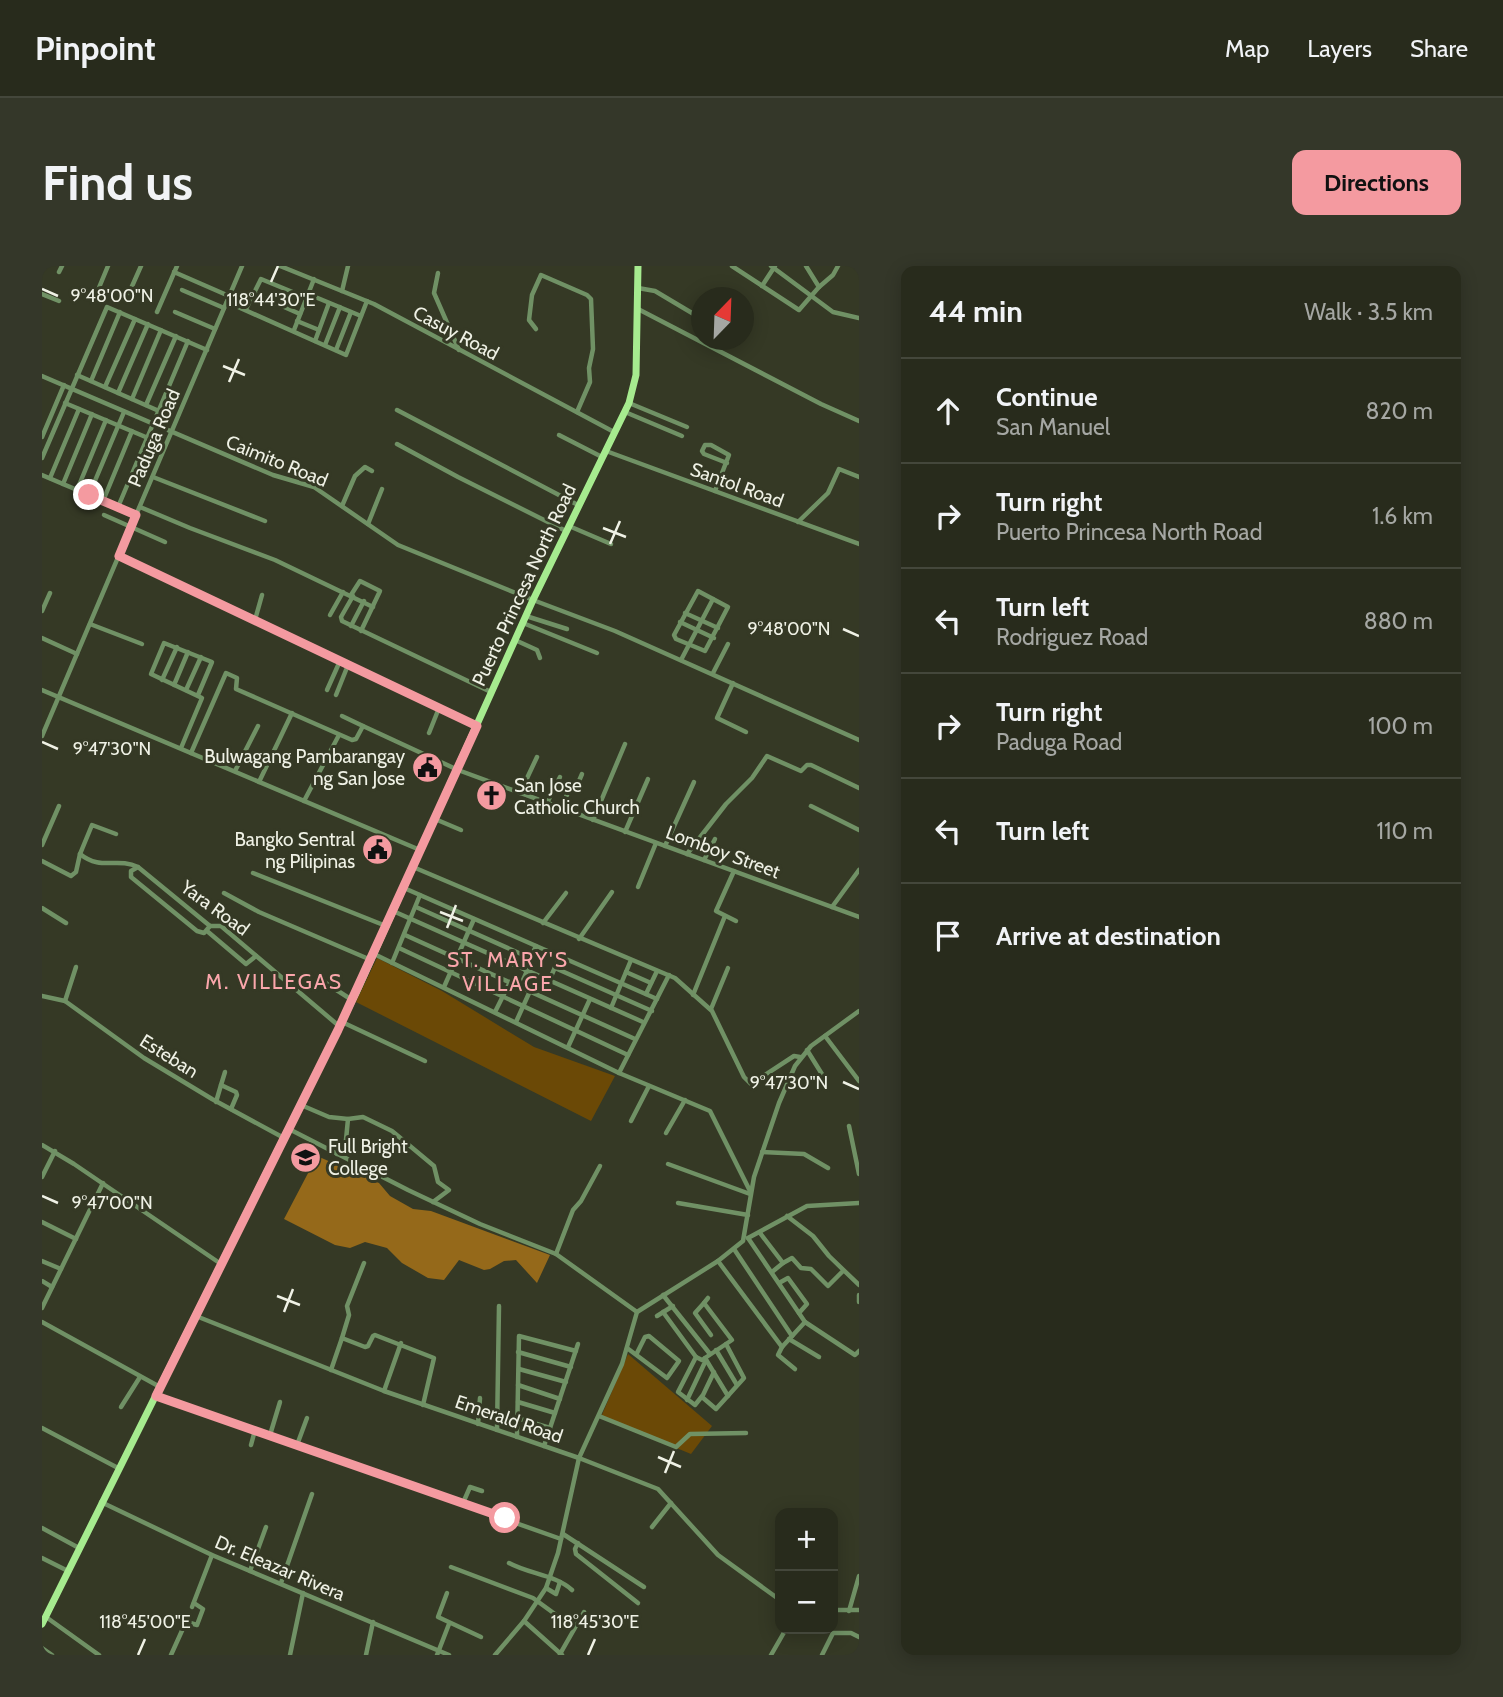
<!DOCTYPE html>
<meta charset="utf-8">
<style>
:root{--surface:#282b1c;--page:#343729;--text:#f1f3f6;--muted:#a5a7a3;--line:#44473b;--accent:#f49aa0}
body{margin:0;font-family:Cabin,sans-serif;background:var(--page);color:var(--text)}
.controls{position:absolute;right:21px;bottom:21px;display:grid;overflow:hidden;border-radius:14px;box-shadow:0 4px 18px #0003}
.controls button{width:63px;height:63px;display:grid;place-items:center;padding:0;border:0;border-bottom:2px solid var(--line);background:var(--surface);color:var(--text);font:35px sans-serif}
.compass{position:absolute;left:649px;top:21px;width:63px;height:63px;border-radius:50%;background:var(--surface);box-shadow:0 4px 18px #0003;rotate:23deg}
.stop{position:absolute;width:21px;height:21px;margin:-16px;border:5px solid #f49aa0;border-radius:50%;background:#fff}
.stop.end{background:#f49aa0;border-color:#fff;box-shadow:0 2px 7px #0008}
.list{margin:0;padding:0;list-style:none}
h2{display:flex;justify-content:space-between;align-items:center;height:91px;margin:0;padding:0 28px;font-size:30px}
h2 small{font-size:23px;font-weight:400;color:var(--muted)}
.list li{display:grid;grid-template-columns:46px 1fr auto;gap:21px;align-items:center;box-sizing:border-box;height:105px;padding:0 28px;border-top:2px solid var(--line)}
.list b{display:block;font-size:26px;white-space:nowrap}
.list p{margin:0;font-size:23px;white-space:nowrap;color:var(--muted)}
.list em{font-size:23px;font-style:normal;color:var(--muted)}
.icon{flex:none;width:38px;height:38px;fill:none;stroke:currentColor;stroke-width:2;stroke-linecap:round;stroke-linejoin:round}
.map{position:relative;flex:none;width:817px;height:1389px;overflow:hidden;border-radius:14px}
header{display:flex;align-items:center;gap:42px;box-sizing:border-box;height:98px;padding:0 35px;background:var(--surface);border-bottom:2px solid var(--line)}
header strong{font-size:33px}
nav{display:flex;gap:38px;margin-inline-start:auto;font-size:24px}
.intro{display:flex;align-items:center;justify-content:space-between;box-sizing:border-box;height:168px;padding:0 42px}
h1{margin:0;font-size:49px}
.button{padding:18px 32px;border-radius:14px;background:var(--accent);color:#111;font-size:24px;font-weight:700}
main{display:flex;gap:42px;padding:0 42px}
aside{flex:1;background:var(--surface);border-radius:14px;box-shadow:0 4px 18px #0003}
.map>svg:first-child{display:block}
</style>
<header>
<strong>Pinpoint</strong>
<nav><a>Map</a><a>Layers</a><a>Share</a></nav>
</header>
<div class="intro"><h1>Find us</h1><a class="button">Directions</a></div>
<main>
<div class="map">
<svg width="817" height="1389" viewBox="0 0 817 1389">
<rect width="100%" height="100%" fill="#353925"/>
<!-- green -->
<g fill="#6b4906">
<path d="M335,692L400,725L492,781L573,810L549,855L314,736Z"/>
<path d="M586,1088L670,1160L649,1188L559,1151Z"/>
</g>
<!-- forest -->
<path fill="#95691a" d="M275,890L337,917L348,930L371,943L389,945L508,989L495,1017L474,994L462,995L448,1003L442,1004L417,994L402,1014L386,1012L360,997L345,982L323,976L308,982L293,979L242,953Z"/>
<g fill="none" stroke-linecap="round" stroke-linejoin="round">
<!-- minor -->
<g stroke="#709165" stroke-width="4.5">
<path d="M238,0L332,38L572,166"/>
<path d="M690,0L757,44L777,21L791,9L796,0"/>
<path d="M729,0L791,46L817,52"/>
<path d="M764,0L777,21"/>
<path d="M17,6L20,0"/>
<path d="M132,6L187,30"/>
<path d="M396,7L392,27L417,84"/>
<path d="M720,20L733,0"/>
<path d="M596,22L613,25L660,53"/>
<path d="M56,24L66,0"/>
<path d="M140,24L182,42"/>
<path d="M300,25L306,0"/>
<path d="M87,27L99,0"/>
<path d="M211,27L258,48"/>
<path d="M0,28L17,35"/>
<path d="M266,28L319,50"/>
<path d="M185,36L304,89L325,35"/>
<path d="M204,43L219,13L265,32"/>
<path d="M596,43L779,138L817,155"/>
<path d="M115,46L135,0"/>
<path d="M133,46L173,63"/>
<path d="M255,55L277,64"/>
<path d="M494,63L487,54L490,29L499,9L545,29L549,33L551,83L547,102L548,116L535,146"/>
<path d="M252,64L272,13"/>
<path d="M273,75L287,37"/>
<path d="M283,79L298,41"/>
<path d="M294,84L309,46"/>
<path d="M35,109L117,145"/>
<path d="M0,110L231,209L272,221L356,279L491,334L573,365L817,474"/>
<path d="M49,115L78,46"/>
<path d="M63,121L93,53"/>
<path d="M76,127L106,58"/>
<path d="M90,133L119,64"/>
<path d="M23,137L106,172"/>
<path d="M587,137L645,161"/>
<path d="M104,139L134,70"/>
<path d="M355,144L536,239"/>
<path d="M583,146L640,170"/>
<path d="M517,169L560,191"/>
<path d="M0,171L22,119"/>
<path d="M355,178L416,211L524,265"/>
<path d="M564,185L817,278"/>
<path d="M0,192L65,41L165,84"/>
<path d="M0,209L94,249"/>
<path d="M111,211L223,255"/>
<path d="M8,212L37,143"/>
<path d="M21,218L50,148"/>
<path d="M35,224L64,154"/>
<path d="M673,225L687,189L669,179H663L660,185L662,188L685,197"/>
<path d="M47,229L82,146"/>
<path d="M61,235L90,165"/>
<path d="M300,240L313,210L323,201L330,205"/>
<path d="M76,241L146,75"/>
<path d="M98,241L148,262L233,294L331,341"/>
<path d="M62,249L123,276"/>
<path d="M756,256L786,227L797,203L817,211"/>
<path d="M326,258L340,223"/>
<path d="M527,260L569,278"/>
<path d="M77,290L435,460"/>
<path d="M656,325L686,341L663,385L634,373L632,369Z"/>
<path d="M309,329L318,315L338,325L319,365"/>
<path d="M311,330L299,351L300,355L449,426"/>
<path d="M0,345L8,327"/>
<path d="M643,347L676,362"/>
<path d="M288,349L301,326"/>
<path d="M484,350L525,363"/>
<path d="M213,354L220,329"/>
<path d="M638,356L672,372"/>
<path d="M481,357L555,387"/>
<path d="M48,358L100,378"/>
<path d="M309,360L322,335"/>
<path d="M0,372L35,388"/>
<path d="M473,374L495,384L498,392"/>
<path d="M639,394L671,333"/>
<path d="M671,407L686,378"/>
<path d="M120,414L135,381"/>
<path d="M691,417L675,452L704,466"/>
<path d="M132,419L146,386"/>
<path d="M0,424L378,584"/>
<path d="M144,424L159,391"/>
<path d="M285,424L298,395"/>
<path d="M294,429L306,399"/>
<path d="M300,450L321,460"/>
<path d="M387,467L397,442"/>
<path d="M0,470L200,0"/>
<path d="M139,482L160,432L109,408L122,377L170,396L156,429"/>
<path d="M149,487L184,407L195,412L194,423L310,474L314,473L321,460L416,504L817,651"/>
<path d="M193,505L216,460"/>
<path d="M217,516L250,447"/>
<path d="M478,527L495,491"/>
<path d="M262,535L297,469"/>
<path d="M505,537L518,511"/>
<path d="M769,540L817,564"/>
<path d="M519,542L529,520L537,515L540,508"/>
<path d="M393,553L419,564"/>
<path d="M551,554L583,478"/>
<path d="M583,566L606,513"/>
<path d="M0,579L17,540"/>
<path d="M623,580L652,516"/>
<path d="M38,588C59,605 75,591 96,601L168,660H179L297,760"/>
<path d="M645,588L684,538L710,512L725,490L759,505L765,499H769L817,522"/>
<path d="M662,594L673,573"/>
<path d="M0,595L29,610L34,606L38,588L50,559L74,568"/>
<path d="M96,601L89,605V611L155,665L162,667L168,660"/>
<path d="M371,601L633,712L670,745L702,811L709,818L752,790L758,791"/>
<path d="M692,605L674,645L694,655"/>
<path d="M211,607L344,660"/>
<path d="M596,621L614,577"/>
<path d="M362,622L615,733"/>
<path d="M182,627L217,646L329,694"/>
<path d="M374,641L488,692"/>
<path d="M790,641L817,604"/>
<path d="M0,642L24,657"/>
<path d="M351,645L601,756"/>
<path d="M501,657L524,627"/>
<path d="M165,665L204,698L214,690"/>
<path d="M363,669L593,773"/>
<path d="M537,673L570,626"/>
<path d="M357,682L586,789"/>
<path d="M332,688L577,807L668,845L708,925"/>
<path d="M350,697L378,629"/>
<path d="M513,702L610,745"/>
<path d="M483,704L494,680"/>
<path d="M584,706L609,717"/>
<path d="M279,714L310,734"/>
<path d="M507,715L518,690"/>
<path d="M402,721L432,653"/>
<path d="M478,721L485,705"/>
<path d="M604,728L615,705"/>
<path d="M651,729L683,650"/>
<path d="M0,730L23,735L102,792L170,833L242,872"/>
<path d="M23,735L34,701"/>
<path d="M569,742L589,694"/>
<path d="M669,743L686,702"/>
<path d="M453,746L468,716"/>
<path d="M300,756L383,795"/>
<path d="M474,756L488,725"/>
<path d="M783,770L817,815"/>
<path d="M526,781L548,733"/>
<path d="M765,784L783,813"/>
<path d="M577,807L627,709"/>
<path d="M179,819L183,806"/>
<path d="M174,836L179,819L194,826L195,829L189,843"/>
<path d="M259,839L287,851L306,853L321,851L350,865L392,900L396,916L407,924L391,936"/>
<path d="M589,855L607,820"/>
<path d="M807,860L817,908"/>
<path d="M247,863L366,924L438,958L514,988L595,1046"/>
<path d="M624,867L643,834"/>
<path d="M0,879L32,898L179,998"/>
<path d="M720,886L762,888L786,902"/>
<path d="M295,888L303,884L306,853"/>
<path d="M626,898L708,928"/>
<path d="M0,911L13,885"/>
<path d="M636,937L706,949"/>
<path d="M745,950L771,970L787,990L817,1019"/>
<path d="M0,956L34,973"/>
<path d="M718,967L741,997L730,1006"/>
<path d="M706,972L763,1056L813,1089L817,1085"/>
<path d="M706,972L765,940L817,937"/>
<path d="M692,983L750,1070"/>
<path d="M514,988L531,944L539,935L558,900"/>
<path d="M0,995L19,1003"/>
<path d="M676,995L740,1081"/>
<path d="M741,997L750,992L759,1002L769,1003L786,1020L801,1005"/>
<path d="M0,1015L10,1021"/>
<path d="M737,1017L746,1012L765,1038L757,1047"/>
<path d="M621,1029L668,1088"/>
<path d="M817,1029V1036"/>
<path d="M662,1037L653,1047L669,1069"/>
<path d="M0,1042L61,917"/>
<path d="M621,1046L654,1091L636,1126L653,1139L661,1129L672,1106"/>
<path d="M154,1050L342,1125L537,1192L616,1223L676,1289L738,1334"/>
<path d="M615,1050L631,1040"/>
<path d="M0,1056L118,1121"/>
<path d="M300,1072L307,1049L305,1040L322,997"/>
<path d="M747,1073L777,1091"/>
<path d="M585,1082L625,1112L637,1095L607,1070L603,1071L595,1087"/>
<path d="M674,1084L695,1119"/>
<path d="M476,1086L529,1101"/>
<path d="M654,1091L660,1094L690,1074L662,1037L666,1032"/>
<path d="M663,1092L686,1130"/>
<path d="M477,1103L524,1116"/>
<path d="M753,1103L736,1089L740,1081L763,1056"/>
<path d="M289,1104L300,1072L323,1081L326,1080L331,1070L333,1069L392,1092L381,1139"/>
<path d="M476,1119L518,1133"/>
<path d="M342,1125L359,1077"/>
<path d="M114,1130L519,1273"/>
<path d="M660,1131L674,1143L702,1112L684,1078"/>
<path d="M645,1134L664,1094"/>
<path d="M476,1136L513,1147"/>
<path d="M79,1141L98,1111"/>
<path d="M557,1150L634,1181L648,1168L704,1167"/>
<path d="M475,1152L508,1162"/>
<path d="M436,1158L438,1132"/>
<path d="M0,1162L76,1202"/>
<path d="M455,1164L457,1040"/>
<path d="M228,1169L238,1136"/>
<path d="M475,1171L477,1070L534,1085"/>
<path d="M209,1179L213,1164"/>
<path d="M255,1179L265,1152"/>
<path d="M502,1180L536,1078"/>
<path d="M59,1236L170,1289L407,1389"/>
<path d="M421,1237L428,1221L440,1225"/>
<path d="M610,1261L629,1237"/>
<path d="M0,1262L37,1282"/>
<path d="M521,1268L602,1321"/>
<path d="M536,1277L533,1283L534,1288L596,1337"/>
<path d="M0,1292L26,1305"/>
<path d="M467,1297C487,1308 514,1309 530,1324"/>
<path d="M409,1301L491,1332L532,1362"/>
<path d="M208,1305L224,1261"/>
<path d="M239,1317L270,1228"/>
<path d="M504,1322L514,1328L518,1316"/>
<path d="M405,1327L396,1351L439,1371"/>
<path d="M150,1341L170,1289"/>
<path d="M791,1344H817"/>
<path d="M807,1345L817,1310"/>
<path d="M4,1351L57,1389"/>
<path d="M482,1355L520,1389"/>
<path d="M0,1382L10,1389"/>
<path d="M518,1388L542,1346"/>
<path d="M129,1389L143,1358L145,1356L155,1359L161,1343L152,1337"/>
<path d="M248,1389L261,1327"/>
<path d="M324,1389L331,1356"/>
<path d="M395,1389L407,1358"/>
<path d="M453,1389L482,1355L504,1322L516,1287L537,1192L580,1098L595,1046L676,995L701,975L712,911L737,837L753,800L769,780L817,745"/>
<path d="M729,1389L744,1363"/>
<path d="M780,1389L791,1367H809L817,1371"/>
</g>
<!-- major -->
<path stroke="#a6eb8f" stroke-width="7" d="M0,1358L314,727L491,334L587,137L594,109L596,0"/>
</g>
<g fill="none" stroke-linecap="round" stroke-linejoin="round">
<!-- route -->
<path stroke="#f49aa0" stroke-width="9" d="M47,229L94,249L77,290L435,460L296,764L114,1130L463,1252"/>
</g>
<!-- ticks -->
<path fill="none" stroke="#eff1e5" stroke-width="2.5" d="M229,16L236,0M0,23L16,30M181,100L203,109M187,116L197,93M561,262L584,271M568,278L578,255M801,363L817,370M0,476L16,483M398,646L421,655M405,662L414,639M801,816L817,823M0,930L16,937M235,1030L258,1039M242,1046L251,1023M616,1191L639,1201M623,1207L632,1185M96,1389L103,1373M546,1389L553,1373"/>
<!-- icons -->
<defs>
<symbol id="civic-disc" viewBox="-11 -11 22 22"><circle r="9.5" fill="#f49aa0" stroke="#353925"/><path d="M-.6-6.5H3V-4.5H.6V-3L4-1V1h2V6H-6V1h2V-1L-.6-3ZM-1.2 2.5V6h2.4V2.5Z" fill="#111"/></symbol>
<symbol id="church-disc" viewBox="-11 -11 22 22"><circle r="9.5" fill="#f49aa0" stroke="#353925"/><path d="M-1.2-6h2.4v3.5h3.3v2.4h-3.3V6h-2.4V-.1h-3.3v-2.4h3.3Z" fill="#111"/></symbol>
<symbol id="university-disc" viewBox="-11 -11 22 22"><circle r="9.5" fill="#f49aa0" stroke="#353925"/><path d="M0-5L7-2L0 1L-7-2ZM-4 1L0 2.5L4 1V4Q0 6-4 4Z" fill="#111"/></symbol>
</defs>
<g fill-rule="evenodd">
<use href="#civic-disc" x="368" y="484" width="35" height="35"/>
<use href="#church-disc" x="432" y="512" width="35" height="35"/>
<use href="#civic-disc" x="318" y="566" width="35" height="35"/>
<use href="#university-disc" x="246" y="874" width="35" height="35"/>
</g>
<g text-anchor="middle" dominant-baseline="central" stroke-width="6" stroke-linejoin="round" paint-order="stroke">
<!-- street labels -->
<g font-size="19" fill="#eff1e5" stroke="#353925">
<text transform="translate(414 67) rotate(28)">Casuy Road</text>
<text transform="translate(112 172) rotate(-67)">Paduga Road</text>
<text transform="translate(235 195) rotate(22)">Caimito Road</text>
<text transform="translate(695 219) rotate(20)">Santol Road</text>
<text transform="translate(482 319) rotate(-65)">Puerto Princesa North Road</text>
<text transform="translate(681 586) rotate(20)">Lomboy Street</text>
<text transform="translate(173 642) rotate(36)">Yara Road</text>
<text transform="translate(127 790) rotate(32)">Esteban</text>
<text transform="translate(467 1153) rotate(19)">Emerald Road</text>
<text transform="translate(238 1302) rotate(23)">Dr. Eleazar Rivera</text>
</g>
<!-- poi labels -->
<g font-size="19" fill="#eff1e5" stroke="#353925" text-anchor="end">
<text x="363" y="490">Bulwagang Pambarangay<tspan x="363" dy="22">ng San Jose</tspan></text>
<text x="472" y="519" text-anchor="start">San Jose<tspan x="472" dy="22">Catholic Church</tspan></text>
<text x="313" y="573">Bangko Sentral<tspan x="313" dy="22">ng Pilipinas</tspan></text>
<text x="286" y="880" text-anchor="start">Full Bright<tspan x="286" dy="22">College</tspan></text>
</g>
<!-- neighbourhood labels -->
<g font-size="21" letter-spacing="2" fill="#faa6ab" stroke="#353925">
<text x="466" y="693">ST. MARY'S<tspan x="466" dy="24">VILLAGE</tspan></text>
<text x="232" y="715">M. VILLEGAS</text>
</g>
</g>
<g font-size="18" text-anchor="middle" fill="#eff1e5" stroke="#353925" stroke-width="6" stroke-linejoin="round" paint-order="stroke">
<text x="70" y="36">9°48'00"N</text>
<text x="229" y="40">118°44'30"E</text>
<text x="747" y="369">9°48'00"N</text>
<text x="70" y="489">9°47'30"N</text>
<text x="747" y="823">9°47'30"N</text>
<text x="70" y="943">9°47'00"N</text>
<text x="103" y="1362">118°45'00"E</text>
<text x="553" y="1362">118°45'30"E</text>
</g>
</svg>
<div class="controls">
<button>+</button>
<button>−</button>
</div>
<svg class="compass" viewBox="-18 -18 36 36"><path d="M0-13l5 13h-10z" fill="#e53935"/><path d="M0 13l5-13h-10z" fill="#a5a7a3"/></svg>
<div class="stop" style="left:463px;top:1252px"></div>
<div class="stop end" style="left:47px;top:229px"></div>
</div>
<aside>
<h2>44 min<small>Walk · 3.5 km</small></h2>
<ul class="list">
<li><svg class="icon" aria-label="ahead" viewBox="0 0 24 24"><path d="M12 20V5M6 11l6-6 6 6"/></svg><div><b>Continue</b><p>San Manuel</p></div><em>820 m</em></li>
<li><svg class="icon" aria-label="right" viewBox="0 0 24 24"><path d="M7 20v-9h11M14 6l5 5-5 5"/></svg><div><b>Turn right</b><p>Puerto Princesa North Road</p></div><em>1.6 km</em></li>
<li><svg class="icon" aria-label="left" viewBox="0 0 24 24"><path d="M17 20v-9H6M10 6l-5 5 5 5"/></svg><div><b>Turn left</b><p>Rodriguez Road</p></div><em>880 m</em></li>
<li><svg class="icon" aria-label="right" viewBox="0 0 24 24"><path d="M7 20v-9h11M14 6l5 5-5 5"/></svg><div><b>Turn right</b><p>Paduga Road</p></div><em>100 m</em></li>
<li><svg class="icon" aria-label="left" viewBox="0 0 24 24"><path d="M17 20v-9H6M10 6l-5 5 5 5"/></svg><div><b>Turn left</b></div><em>110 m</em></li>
<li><svg class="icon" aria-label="arrive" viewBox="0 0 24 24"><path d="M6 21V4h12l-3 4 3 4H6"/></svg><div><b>Arrive at destination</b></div></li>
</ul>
</aside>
</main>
